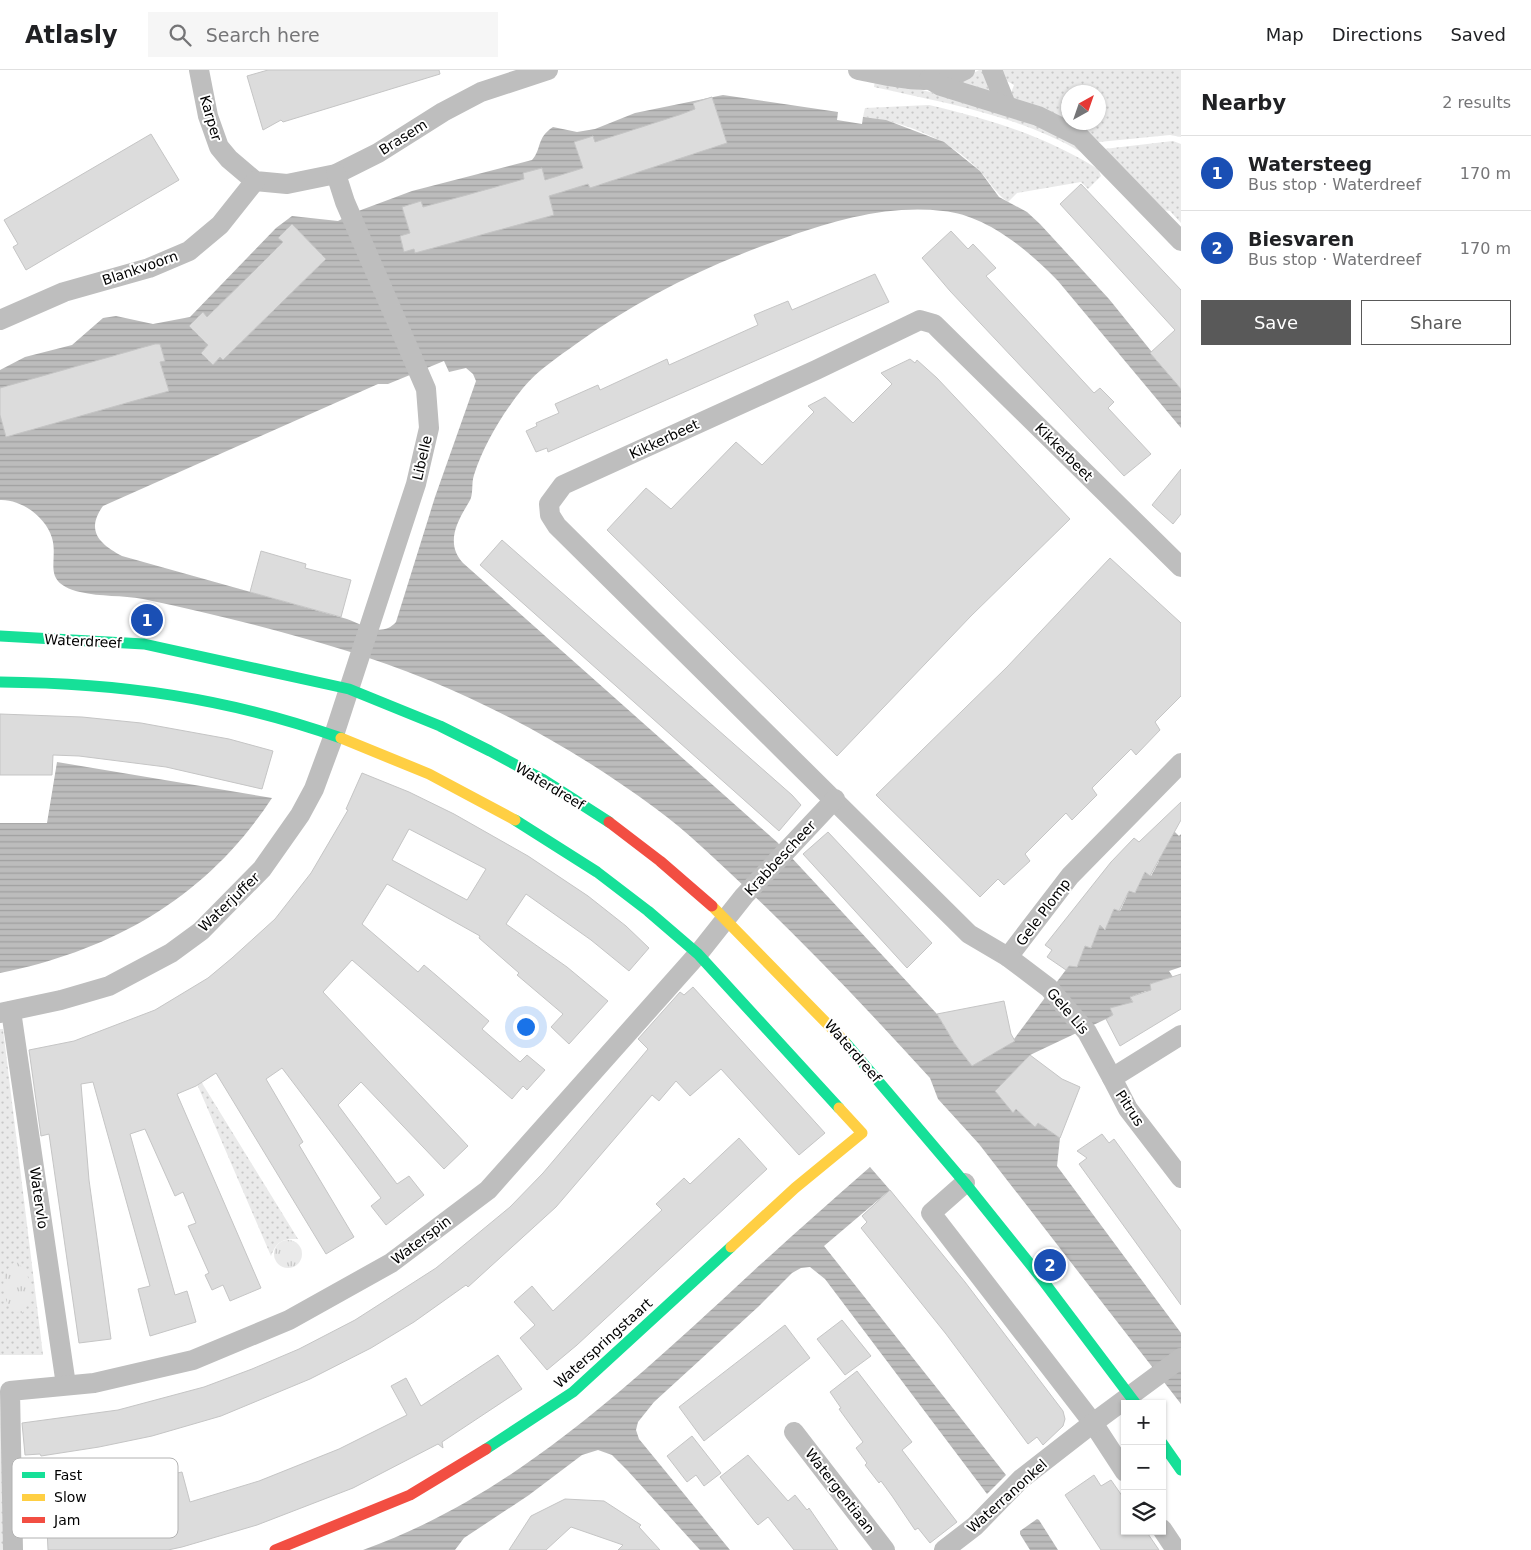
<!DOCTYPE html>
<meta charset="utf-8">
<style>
:root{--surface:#fff;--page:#f6f6f6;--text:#202124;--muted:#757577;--line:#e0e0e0;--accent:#595959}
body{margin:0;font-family:"DejaVu Sans",sans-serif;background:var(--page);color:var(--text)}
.controls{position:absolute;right:15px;bottom:15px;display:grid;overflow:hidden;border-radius:0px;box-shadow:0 1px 4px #0004}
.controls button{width:45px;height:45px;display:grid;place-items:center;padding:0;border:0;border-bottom:1px solid var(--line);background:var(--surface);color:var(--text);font:25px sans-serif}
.compass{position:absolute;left:1061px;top:15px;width:45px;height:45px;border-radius:50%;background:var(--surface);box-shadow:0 1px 4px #0004;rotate:40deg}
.you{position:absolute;left:525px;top:956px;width:18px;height:18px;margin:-12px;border:4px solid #fff;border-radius:50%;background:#1a73e8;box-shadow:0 0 0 8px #1a73e833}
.badge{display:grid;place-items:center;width:32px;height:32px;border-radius:50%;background:var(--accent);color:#fff;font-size:16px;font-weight:700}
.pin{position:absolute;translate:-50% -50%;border:2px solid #fff;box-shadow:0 1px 5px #0006}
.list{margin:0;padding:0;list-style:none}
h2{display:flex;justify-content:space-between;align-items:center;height:65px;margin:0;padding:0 20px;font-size:21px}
h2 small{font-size:16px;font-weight:400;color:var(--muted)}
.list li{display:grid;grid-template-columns:32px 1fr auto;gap:15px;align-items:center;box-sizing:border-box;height:75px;padding:0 20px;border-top:1px solid var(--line)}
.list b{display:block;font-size:19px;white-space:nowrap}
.list p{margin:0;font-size:16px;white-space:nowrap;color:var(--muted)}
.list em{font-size:16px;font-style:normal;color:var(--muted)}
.actions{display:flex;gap:10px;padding:15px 20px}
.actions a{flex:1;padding:11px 0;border:1px solid var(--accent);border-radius:0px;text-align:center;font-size:18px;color:var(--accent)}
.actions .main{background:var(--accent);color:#fff}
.icon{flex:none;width:28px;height:28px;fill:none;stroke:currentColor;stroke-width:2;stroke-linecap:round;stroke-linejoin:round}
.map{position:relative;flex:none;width:1181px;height:1480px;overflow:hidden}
header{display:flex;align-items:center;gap:30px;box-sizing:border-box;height:70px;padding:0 25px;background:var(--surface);border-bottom:1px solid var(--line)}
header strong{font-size:24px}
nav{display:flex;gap:28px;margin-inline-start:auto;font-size:18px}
.search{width:350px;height:45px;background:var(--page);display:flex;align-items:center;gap:12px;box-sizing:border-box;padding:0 18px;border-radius:0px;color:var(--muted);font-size:19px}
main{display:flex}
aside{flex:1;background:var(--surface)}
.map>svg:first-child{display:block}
</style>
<header>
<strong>Atlasly</strong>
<div class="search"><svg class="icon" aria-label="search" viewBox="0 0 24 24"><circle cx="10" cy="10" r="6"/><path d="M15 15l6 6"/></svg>Search here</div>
<nav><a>Map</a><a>Directions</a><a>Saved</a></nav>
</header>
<main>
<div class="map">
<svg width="1181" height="1480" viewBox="0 0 1181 1480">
<defs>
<pattern id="grass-dots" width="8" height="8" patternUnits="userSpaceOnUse" patternTransform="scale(1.25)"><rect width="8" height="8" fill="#eaeaea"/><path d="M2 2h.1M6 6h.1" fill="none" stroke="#c7c7c7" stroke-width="1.8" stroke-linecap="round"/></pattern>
<pattern id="park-tufts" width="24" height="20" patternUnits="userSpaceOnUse" patternTransform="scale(1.25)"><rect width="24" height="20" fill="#eaeaea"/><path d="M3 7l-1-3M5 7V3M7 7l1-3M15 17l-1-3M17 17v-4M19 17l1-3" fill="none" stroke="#c7c7c7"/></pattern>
<pattern id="water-rules" width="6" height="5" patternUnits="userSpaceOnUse" patternTransform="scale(1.25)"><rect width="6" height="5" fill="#bcbcbc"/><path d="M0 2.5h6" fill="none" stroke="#a0a0a0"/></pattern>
</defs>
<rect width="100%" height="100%" fill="#fff"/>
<!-- grass -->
<g fill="url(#grass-dots)">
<path d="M979,0H986L993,23L958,12Z"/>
<path d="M999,0H1181V67L1170,65L1099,72L1069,52H1098V22H1068V52L1013,30L1011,23L1014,15L1007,11Z"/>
<path d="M875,10L944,25L1060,62L1081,82C1021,46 941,32 874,17Z"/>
<path d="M929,35C992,50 1043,65 1098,99L1101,106L1088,119L1081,112L1017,123L1008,132C996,124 990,112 980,101C949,69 906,52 863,47L865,38Z"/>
<path d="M1173,71L1181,74V153L1170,141L1161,140L1104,79Z"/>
<path d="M0,959H3L43,1285H0Z"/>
<path d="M198,1012L202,1013L298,1169C282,1169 277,1171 271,1186L197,1014Z"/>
<path d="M0,1326L5,1480H0Z"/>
</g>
<!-- park -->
<g fill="url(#park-tufts)">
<circle cx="288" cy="1184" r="14"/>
<path d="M16,1191C32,1206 37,1225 22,1243L12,1241C0,1225 0,1201 16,1191Z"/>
</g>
<!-- water -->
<g fill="url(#water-rules)" fill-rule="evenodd">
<path d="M723,25L838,42L837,50L862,54L863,47L886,50L944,72L980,101L999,127L1027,142L1040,154L1109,229L1181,318V358L1058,211C1029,181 987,145 943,141C890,135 840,149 790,166C714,192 641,227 576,274C558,287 538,300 523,318C503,343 484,374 474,405C471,413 474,425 469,432C457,452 445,473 463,493L777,772L937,944L955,974L972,995L1011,973L1071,893L1077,897L1084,874L1091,878L1099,855L1105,859L1114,837L1120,841L1127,826L1125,824L1129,819L1135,823L1142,808L1140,806L1145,801L1151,806L1159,791L1151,784L1174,761L1179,766L1181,764V897L1169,901L1173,907L1168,911L1166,909L1150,914L1153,920L1148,924L1146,921L1130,927L1133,933L1110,938L1113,945L1106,949L1030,985L996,1021L1013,1042L1016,1039L1035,1057L1038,1053L1060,1068L1057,1096L1181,1263V1334L979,1074L938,1029L930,1008C871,943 810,879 746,818C717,791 688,762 655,738C562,669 455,614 344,580C278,560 210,543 143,529C122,525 101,527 80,522C40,512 59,492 52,468C46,447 21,429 0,430V300L25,287L72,275L103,248L116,246L153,254L190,247L276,158L292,146L338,151L353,143L412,121L532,90C542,79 536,68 553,57L577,62L595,59L635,43ZM444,291L449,302L466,298L473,304L476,311L435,427L396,552C382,568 363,555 347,549L122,486C100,474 85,461 103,436L378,314H388Z"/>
<path d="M57,692L272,728C207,827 114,880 0,903V753H47Z"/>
<path d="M870,1097L890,1120L824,1176L1006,1405L987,1424L825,1209L810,1197L801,1198L792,1203L758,1237L654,1332L638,1352L636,1360L639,1369L730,1480H700L627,1400L612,1385L598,1380L582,1385L529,1425L464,1468L455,1480H363C503,1430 614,1329 721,1231C770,1185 820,1141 870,1097Z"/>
<path d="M1037,1449L1039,1450L1058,1480H1030L1020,1464V1461Z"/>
</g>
<!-- building -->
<g fill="#dcdcdc" stroke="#c5c5c5" fill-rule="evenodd">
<path d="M268,0H439L440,4L283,52L281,50L263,60L247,6Z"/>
<path d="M712,27L727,73L590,118L588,114L549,126L554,145L415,183L414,179L404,182L400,166L410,163L402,137L421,131L423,137L456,128L524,109L523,103L542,98L545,110L583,98L574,72L593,66L595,72L679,45L695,39L693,33Z"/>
<path d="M151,64L179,110L26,200L13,177L18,174L4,150Z"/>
<path d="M1081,114L1181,220V319L1150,283L1175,260L1060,134Z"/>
<path d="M292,154L326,189L223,290L220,287L213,295L201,283L208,275L189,256L203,242L207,247L258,197L283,172L278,168Z"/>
<path d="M951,161L968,179L973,174L996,198L986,206L1094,323L1100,318L1114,332L1108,338L1151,384L1124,406L950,221L922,188Z"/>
<path d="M875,204L889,232L548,382L547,378L536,382L526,361L537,356L536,353L559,343L555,334L598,315L600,320L667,289L669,295L758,255L754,245L788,231L792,240Z"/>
<path d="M155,274H160L165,291L160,292L169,321L6,367L0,345V318Z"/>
<path d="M910,289L915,293L917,290L937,308L1070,449L971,546L837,686L607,460L646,418L671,439L736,372L762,395L814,342L808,336L825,327L853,353L892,314L881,303Z"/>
<path d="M1181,399V444L1173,454L1152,435Z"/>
<path d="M502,470L792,725L801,735L779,761L480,495Z"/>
<path d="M261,481L306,494L305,498L351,510L341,547L250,522Z"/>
<path d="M1110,488L1181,553V626L1155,652L1160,660L1136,685L1131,679L1092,718L1097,725L1072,750L1066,743L1025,784L1030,791L1004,815L998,809L980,827L876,725L1007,597Z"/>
<path d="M0,644L82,647L141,653L229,669L273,681L262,719L166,697L79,686L53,685L52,705H0Z"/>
<path d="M362,703L409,722L454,744L528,786L588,826L626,856L649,878L629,901L591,870L526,824L506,854L567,897L608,931L569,974L551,957L563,944L517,905L519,903L479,868L480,866L387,814L362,854L418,902L424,895L437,906L489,951L482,959L520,992L527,985L545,1000L527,1020L523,1016L512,1029L352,890L323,922L468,1076L444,1099L361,1012L338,1035L397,1114L409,1106L424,1125L386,1155L371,1136L381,1128L282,998L266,1009L303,1072L299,1075L354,1167L326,1184L216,1003L196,1016L177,1024L261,1218L230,1231L223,1215L212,1220L205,1205L209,1203L188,1156L196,1153L183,1122L175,1126L145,1059L130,1064L175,1225L187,1221L196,1252L150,1266L138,1219L150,1216L93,1012L81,1014L89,1110L111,1269L79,1273L49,1064L41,1066L29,980L74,971L155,940L208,908L232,888L275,849L311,803L348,740L346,739ZM409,759L486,799L467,830L392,790Z"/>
<path d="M1181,732V750L1150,806L1145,802L1135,823L1129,821L1119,841L1114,839L1105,860L1100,855L1091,878L1085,876L1077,897L1069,896L1066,900L1047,887L1052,880L1045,875L1111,792L1134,768L1139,772Z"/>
<path d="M828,762L932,873L907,898L803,784Z"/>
<path d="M1181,904V939L1120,976L1106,949L1113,945L1110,938L1133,932L1130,927L1151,920L1150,914Z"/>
<path d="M693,917L825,1063L799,1085L721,999L690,1026L676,1011L659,1031L652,1025L556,1137L468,1217L466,1215L414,1252L371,1278L310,1309L221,1346L152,1366L99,1377L41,1386L40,1384L25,1385L22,1353L118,1340L204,1317L252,1299L299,1279L355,1250L436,1198L510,1137L543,1103L648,979L638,969L680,922L684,925Z"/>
<path d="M1004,931L1011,964L1015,971L972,996L955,974L937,944Z"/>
<path d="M1030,985L1062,1009L1080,1017L1060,1068L1038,1053L1035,1057L1016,1039L1013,1043L995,1021Z"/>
<path d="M1102,1064L1109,1073L1114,1069L1181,1161V1235L1079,1094L1087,1088L1077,1081Z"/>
<path d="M739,1068L767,1099L577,1275L547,1300L520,1268L535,1255L514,1232L532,1216L553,1241L662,1140L656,1134L684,1108L690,1114Z"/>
<path d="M890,1120L965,1212L1063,1341L1065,1349L1063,1356L1043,1375L1037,1367L1028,1374L946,1264L861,1158L867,1152L862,1146Z"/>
<path d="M842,1250L871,1286L845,1305L817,1269Z"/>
<path d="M785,1255L810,1288L704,1371L679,1337Z"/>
<path d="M498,1285L522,1319L442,1372L443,1378L438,1374L353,1418L257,1455L182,1477L168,1480H48L47,1458L142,1443L135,1412L182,1402L190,1432L259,1411L339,1379L407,1345L391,1316L406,1308L421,1336Z"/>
<path d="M857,1301L912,1372L902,1380L957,1452L930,1473L918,1458L915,1460L892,1426L881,1411L879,1413L865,1395L867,1393L856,1378L863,1372L839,1339L841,1338L830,1322Z"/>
<path d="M692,1366L721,1403L704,1416L696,1405L687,1412L667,1386Z"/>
<path d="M748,1385L788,1431L795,1425L807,1440L809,1438L838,1480H794L768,1447L758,1455L756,1453L720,1407Z"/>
<path d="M1094,1405L1101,1416L1111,1410L1125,1430V1461H1146L1159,1480H1101L1065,1425Z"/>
<path d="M565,1429L604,1431L641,1455L639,1457L660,1480H618L623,1475L571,1457L546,1480H509L531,1446Z"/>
</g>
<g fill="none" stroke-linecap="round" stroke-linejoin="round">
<!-- street -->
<g stroke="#bebebe" stroke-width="20">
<path d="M199,0L208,46L219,77L229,89L255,111L287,114L336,104L378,83L443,42L481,22L548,0"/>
<path d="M858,0C891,6 933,19 965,0"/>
<path d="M992,0L1006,35"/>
<path d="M929,9L941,16L1038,46L1080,67L1181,171"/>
<path d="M0,250L64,222L149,198L189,181L220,155L255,111"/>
<path d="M1181,497L940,260L934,254L920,250L816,300L563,415L549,434L550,445L557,456L969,864L1008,887L1070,806L1181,693"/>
<path d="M1008,887L1049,918L1087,962L1112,1008"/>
<path d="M11,941L66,1315"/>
<path d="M0,943L61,930L109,916L171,883L201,861L262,799L300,745L314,719L334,665L416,414L429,358L426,319L345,132L336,104"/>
<path d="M1181,965L1112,1008L1128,1039L1181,1108"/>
<path d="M965,1113L931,1143L1093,1353L1125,1402"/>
<path d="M794,1362L885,1480"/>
<path d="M1162,1459L1176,1480"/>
<path d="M13,1480L10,1321L94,1313L193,1290L289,1250L391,1193L488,1120L698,884L744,826L835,729"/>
<path d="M944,1480L975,1456L1021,1409L1093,1353L1181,1288"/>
</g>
<!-- fast -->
<g stroke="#16e098" stroke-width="11">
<path d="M0,566L144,574L349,619L440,656L490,681L542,709L609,752"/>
<path d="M0,612C120,613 228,628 341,668"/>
<path d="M515,750L597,802L648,841L698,884L839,1038"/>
<path d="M845,972L965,1113L1038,1204L1136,1334"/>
<path d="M1162,1373L1181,1400"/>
<path d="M486,1379L573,1322L731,1177"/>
</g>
<!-- slow -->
<g stroke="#ffcf43" stroke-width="11">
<path d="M341,668L429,704L515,750"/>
<path d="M712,836L845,972"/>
<path d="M731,1177L795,1118L862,1063L839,1038"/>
</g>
<!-- jam -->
<g stroke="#f24e42" stroke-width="11">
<path d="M609,752L660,791L712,836"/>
<path d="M275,1480L410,1425L486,1379"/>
</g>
</g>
<g text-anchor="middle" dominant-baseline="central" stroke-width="4" stroke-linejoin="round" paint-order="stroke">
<!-- street labels -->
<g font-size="14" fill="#000" stroke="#fff">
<text transform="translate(211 48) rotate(74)">Karper</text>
<text transform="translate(403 67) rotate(-32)">Brasem</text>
<text transform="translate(140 198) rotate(-19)">Blankvoorn</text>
<text transform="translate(664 369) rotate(-25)">Kikkerbeet</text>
<text transform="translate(1064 382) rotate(45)">Kikkerbeet</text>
<text transform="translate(422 388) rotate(-77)">Libelle</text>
<text transform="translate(83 571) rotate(3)">Waterdreef</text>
<text transform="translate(550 716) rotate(31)">Waterdreef</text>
<text transform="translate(780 788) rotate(-47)">Krabbescheer</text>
<text transform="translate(229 832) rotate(-44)">Waterjuffer</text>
<text transform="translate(1043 842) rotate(-53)">Gele Plomp</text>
<text transform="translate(1068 941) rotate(49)">Gele Lis</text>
<text transform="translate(853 981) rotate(49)">Waterdreef</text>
<text transform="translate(1130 1038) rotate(57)">Pitrus</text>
<text transform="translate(39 1128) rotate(82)">Watervlo</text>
<text transform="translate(421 1170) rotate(-37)">Waterspin</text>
<text transform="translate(603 1273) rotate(-42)">Waterspringstaart</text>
<text transform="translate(840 1421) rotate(52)">Watergentiaan</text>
<text transform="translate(1007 1426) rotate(-42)">Waterranonkel</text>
</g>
</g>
<!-- legend -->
<rect x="12" y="1388" width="166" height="80" rx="8" fill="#fff" stroke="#b2b2b2" stroke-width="1"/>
<rect x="22" y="1402" width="23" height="6" fill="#16e098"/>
<rect x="22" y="1424" width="23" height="7" fill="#ffcf43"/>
<rect x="22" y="1447" width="23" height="6" fill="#f24e42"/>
<g font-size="14" fill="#000">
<text x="54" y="1410">Fast</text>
<text x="54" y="1432">Slow</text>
<text x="54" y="1455">Jam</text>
</g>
</svg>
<div class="controls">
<button>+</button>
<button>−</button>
<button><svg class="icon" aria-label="layers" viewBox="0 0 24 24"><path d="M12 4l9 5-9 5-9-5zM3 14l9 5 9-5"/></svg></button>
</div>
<svg class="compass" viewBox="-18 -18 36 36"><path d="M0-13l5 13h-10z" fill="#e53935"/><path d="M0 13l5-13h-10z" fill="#757577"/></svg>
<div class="you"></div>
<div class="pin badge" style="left:147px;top:550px;background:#1a4fb4">1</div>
<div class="pin badge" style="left:1050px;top:1195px;background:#1a4fb4">2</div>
</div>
<aside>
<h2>Nearby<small>2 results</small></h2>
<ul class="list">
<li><span class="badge" style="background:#1a4fb4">1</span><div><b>Watersteeg</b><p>Bus stop · Waterdreef</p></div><em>170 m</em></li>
<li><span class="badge" style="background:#1a4fb4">2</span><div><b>Biesvaren</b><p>Bus stop · Waterdreef</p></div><em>170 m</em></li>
</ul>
<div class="actions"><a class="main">Save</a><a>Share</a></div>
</aside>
</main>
